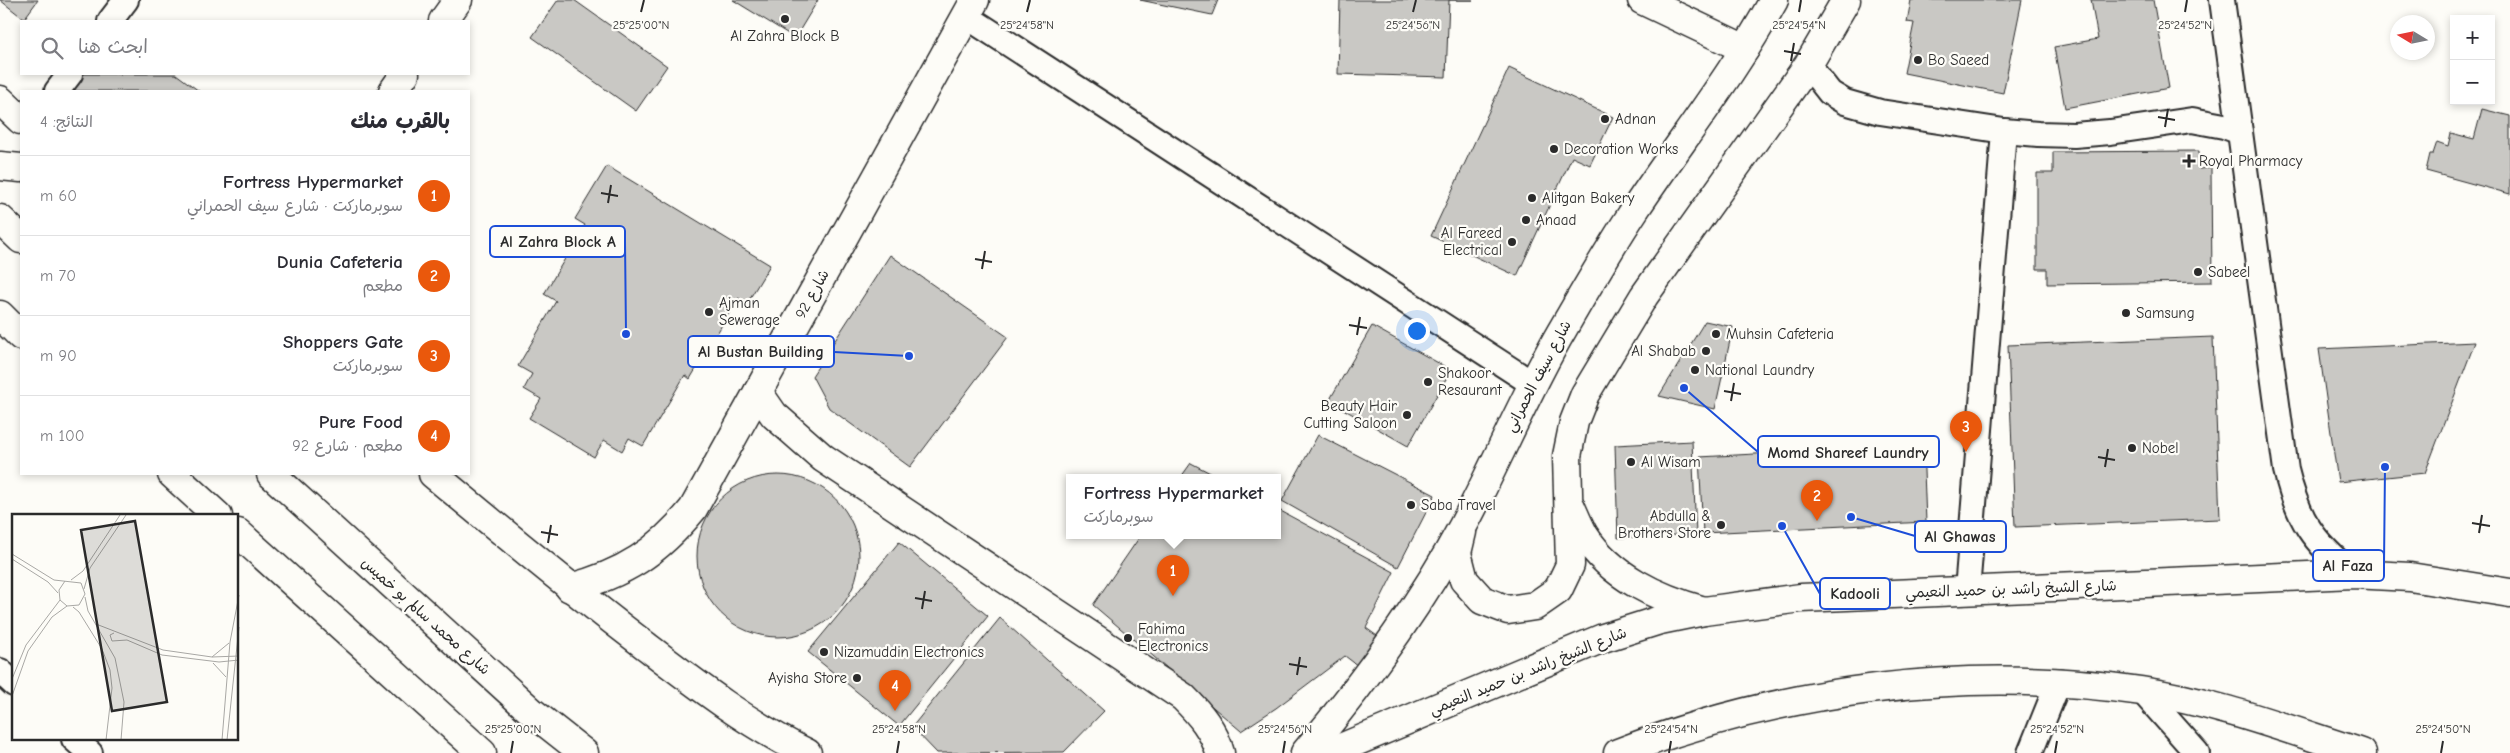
<!DOCTYPE html>
<html lang="ar">
<meta charset="utf-8">
<style>
:root{--surface:#fff;--page:#f7f7f7;--text:#2b2b33;--muted:#7c7c81;--line:#e1e1e2;--accent:#ea580c}
body{margin:0;font-family:"Comic Neue","Playpen Sans Arabic",sans-serif;background:var(--page);color:var(--text);direction:rtl}
.controls{position:absolute;right:15px;top:15px;display:grid;overflow:hidden;border-radius:0px;box-shadow:0 2px 8px #0003}
.controls button{width:45px;height:45px;display:grid;place-items:center;padding:0;border:0;border-bottom:1px solid var(--line);background:var(--surface);color:var(--text);font:25px sans-serif}
.compass{position:absolute;left:2390px;top:15px;width:45px;height:45px;border-radius:50%;background:var(--surface);box-shadow:0 2px 8px #0003;rotate:280deg}
.you{position:absolute;left:1416px;top:330px;width:18px;height:18px;margin:-12px;border:4px solid #fff;border-radius:50%;background:#1a73e8;box-shadow:0 0 0 8px #1a73e833}
.badge{display:grid;place-items:center;width:32px;height:32px;border-radius:50%;background:var(--accent);color:#fff;font-size:16px;font-weight:700}
.pin{position:absolute;translate:-50% -41px;filter:drop-shadow(0 1px 2px #0008)}
.pin::after{content:'';position:absolute;top:26px;width:18px;height:15px;background:inherit;clip-path:polygon(0 0,100% 0,50% 100%)}
.popup{position:absolute;left:1066px;top:474px;width:215px;height:65px;box-sizing:border-box;display:grid;place-content:center;border-radius:0px;background:var(--surface);filter:drop-shadow(0 1px 4px #0005);font-size:16px;white-space:nowrap;color:var(--muted)}
.popup b{font-size:19px;color:var(--text)}
.popup::after{content:'';position:absolute;left:50%;top:100%;margin-left:-10px;border:10px solid transparent;border-top-color:var(--surface)}
.list{margin:0;padding:0;list-style:none}
h2{display:flex;justify-content:space-between;align-items:center;height:65px;margin:0;padding:0 20px;font-size:21px}
h2 small{font-size:16px;font-weight:400;color:var(--muted)}
.list li{display:grid;grid-template-columns:32px 1fr auto;gap:15px;align-items:center;box-sizing:border-box;height:80px;padding:0 20px;border-top:1px solid var(--line)}
.list b{display:block;font-size:19px;white-space:nowrap}
.list p{margin:0;font-size:16px;white-space:nowrap;color:var(--muted)}
.list em{font-size:16px;font-style:normal;color:var(--muted)}
.icon{flex:none;width:28px;height:28px;fill:none;stroke:currentColor;stroke-width:2;stroke-linecap:round;stroke-linejoin:round}
.map{position:relative;flex:none;width:2510px;height:753px;overflow:hidden;direction:ltr}
.search{position:absolute;background:var(--surface);box-shadow:0 2px 8px #0003;left:20px;top:20px;width:450px;height:55px;display:flex;align-items:center;gap:12px;box-sizing:border-box;padding:0 18px;border-radius:0px;color:var(--muted);font-size:19px}
.panel{position:absolute;background:var(--surface);box-shadow:0 2px 8px #0003;left:20px;top:90px;width:450px;height:385px;border-radius:0px;direction:rtl}
.map>svg:first-child{display:block}
</style>
<div class="map">
<svg width="2510" height="753" viewBox="0 0 2510 753">
<rect width="100%" height="100%" fill="#fdfcf7"/>
<filter id="ink" filterUnits="userSpaceOnUse"><feTurbulence type="fractalNoise" baseFrequency=".02" numOctaves="2"/><feDisplacementMap in="SourceGraphic" scale="10" xChannelSelector="R" yChannelSelector="G"/><feConvolveMatrix kernelMatrix="1 2 1 2 8 2 1 2 1" color-interpolation-filters="sRGB"/></filter>
<g filter="url(#ink)">
<!-- building -->
<g fill="#c9c8c4" stroke="#2b2b2b">
<path d="M0,0H38L24,19Z"/>
<path d="M558,0H574L667,66L636,111L532,37Z"/>
<path d="M733,0H818L795,38Z"/>
<path d="M1140,0H1218L1212,15Z"/>
<path d="M1340,0H1473H1449L1446,77L1338,74Z"/>
<path d="M1911,0H2022L2003,93L1904,73L1914,23L1907,22Z"/>
<path d="M2091,0H2153L2169,88L2065,108L2054,47L2098,39Z"/>
<path d="M1509,68L1613,117L1590,165L1572,157L1517,276L1431,236Z"/>
<path d="M82,74H176L199,91H69Z"/>
<path d="M2482,109L2510,116V194L2426,171L2430,154H2433L2437,142L2448,146L2451,133L2474,139Z"/>
<path d="M2199,151V169L2211,168L2212,282L2047,284V269H2037V173H2053V152Z"/>
<path d="M607,166L770,265L747,303L738,298L690,379L685,375L643,446L629,438L622,451L604,440L594,457L529,418L541,399L524,389L532,374L518,366L556,301L544,294L585,225L575,219Z"/>
<path d="M890,255L1008,337L910,467L829,408L812,376Z"/>
<path d="M1705,321L1733,327L1715,409L1659,396Z"/>
<path d="M1372,326L1451,370L1408,446L1329,401Z"/>
<path d="M2213,337L2220,519L2015,527L2008,345Z"/>
<path d="M2475,342L2425,473L2338,482L2319,349Z"/>
<path d="M1318,435L1435,495L1398,567L1282,501Z"/>
<path d="M1692,441L1696,534L1618,538L1615,445Z"/>
<path d="M1923,445L1926,522L1703,533L1699,457Z"/>
<path d="M1191,463L1218,477H1181Z"/>
<circle cx="778" cy="556" r="81"/>
<path d="M1277,509L1394,572L1366,628L1384,641L1362,669L1345,656L1276,708L1241,731L1093,605L1141,535H1277Z"/>
<path d="M899,542L988,616L899,726L808,652Z"/>
<path d="M1000,618L1104,711L1064,752L937,753L912,727Z"/>
</g>
<g fill="none" stroke-linecap="round" stroke-linejoin="round">
<defs>
<g id="lane">
<path d="M2222,0L2286,470C2298,520 2313,542 2353,574"/>
<path d="M966,16L1533,384"/>
<path d="M110,21L126,0"/>
<path d="M1808,65L1830,93L1845,102L1880,112L2004,131L2038,134L2074,135L2110,132L2192,120L2224,126L2240,132"/>
<path d="M57,91L70,74"/>
<path d="M1967,591L2004,131"/>
<path d="M0,671L14,684"/>
<path d="M2142,691L2197,753"/>
<path d="M74,739L90,753"/>
<path d="M2030,753L2059,681"/>
</g>
<g id="street">
<path d="M1642,0L1745,49"/>
<path d="M443,21L458,0"/>
<path d="M393,91L405,74"/>
<path d="M0,100L21,120"/>
<path d="M758,392L774,415L823,458L1183,697C1200,714 1214,730 1220,753"/>
<path d="M433,474C503,532 573,591 646,646C697,685 749,725 807,753"/>
<path d="M570,588C624,574 658,552 693,509L975,0"/>
</g>
<g id="secondary">
<path d="M0,166L21,168"/>
<path d="M0,219L21,239"/>
<path d="M0,315L21,336"/>
<path d="M172,474L218,516"/>
<path d="M271,474L532,712L584,753"/>
<path d="M1571,507C1575,516 1579,526 1584,535C1611,577 1658,598 1704,611"/>
<path d="M1462,532L1457,553L1464,580L1482,600L1508,610L1535,606L1558,590L1570,565L1567,456L1574,422L1585,394L1644,296L1808,65L1846,0"/>
<path d="M238,533L482,753"/>
<path d="M1305,753C1364,682 1419,608 1463,526C1498,461 1526,391 1564,327C1587,287 1610,247 1636,208C1682,139 1734,73 1774,0"/>
</g>
<g id="primary">
<path d="M1329,753L1603,638L1660,620L1704,611L1801,598L2353,574L2410,577L2510,593"/>
<path d="M1618,753C1781,689 1967,665 2141,691C2216,702 2289,730 2362,753"/>
</g>
</defs>
<!-- lane casing -->
<use href="#lane" stroke="#2b2b2b" stroke-width="28"/>
<!-- street casing -->
<use href="#street" stroke="#2b2b2b" stroke-width="31"/>
<!-- secondary casing -->
<use href="#secondary" stroke="#2b2b2b" stroke-width="31"/>
<!-- primary casing -->
<use href="#primary" stroke="#2b2b2b" stroke-width="31"/>
<!-- lane -->
<use href="#lane" stroke="#fdfcf7" stroke-width="24"/>
<!-- street -->
<use href="#street" stroke="#fdfcf7" stroke-width="28"/>
<!-- secondary -->
<use href="#secondary" stroke="#fdfcf7" stroke-width="28"/>
<!-- primary -->
<use href="#primary" stroke="#fdfcf7" stroke-width="28"/>
</g>
</g>
<!-- ticks -->
<path fill="none" stroke="#2b2b2b" stroke-width="2" d="M641,12L644,0M1027,12L1030,0M1413,12L1416,0M1799,12L1801,0M2185,12L2187,0M1784,51L1801,54M1791,61L1794,43M2158,117L2175,120M2165,127L2168,109M601,193L618,196M608,203L611,185M975,259L992,262M982,269L985,251M1349,325L1367,328M1357,335L1360,317M1724,391L1741,394M1731,401L1734,383M2098,457L2115,460M2105,467L2108,449M2472,523L2490,526M541,532L558,535M2479,533L2482,515M548,543L551,525M915,598L932,601M922,609L925,591M1289,664L1307,667M1297,675L1300,657M511,753L513,741M897,753L899,741M1283,753L1285,741M1669,753L1671,741M2055,753L2057,741M2441,753L2443,741"/>
<!-- markers -->
<g fill="#2b2b2b" stroke="#fdfcf7" stroke-width="2">
<circle cx="785" cy="19" r="5"/>
<circle cx="1918" cy="60" r="5"/>
<circle cx="1605" cy="119" r="5"/>
<circle cx="1554" cy="149" r="5"/>
<path d="M2186.5 153.5h5v5h5v5h-5v5h-5v-5h-5v-5h5z"/>
<circle cx="1532" cy="198" r="5"/>
<circle cx="1526" cy="220" r="5"/>
<circle cx="1512" cy="242" r="5"/>
<circle cx="2198" cy="272" r="5"/>
<circle cx="709" cy="312" r="5"/>
<circle cx="2126" cy="313" r="5"/>
<circle cx="1716" cy="334" r="5"/>
<circle cx="1706" cy="351" r="5"/>
<circle cx="1695" cy="370" r="5"/>
<circle cx="1428" cy="382" r="5"/>
<circle cx="1407" cy="415" r="5"/>
<circle cx="2132" cy="448" r="5"/>
<circle cx="1631" cy="462" r="5"/>
<circle cx="1411" cy="505" r="5"/>
<circle cx="1721" cy="525" r="5"/>
<circle cx="1128" cy="638" r="5"/>
<circle cx="824" cy="652" r="5"/>
<circle cx="857" cy="678" r="5"/>
</g>
<g text-anchor="middle" dominant-baseline="central" stroke-width="4.5" stroke-linejoin="round" paint-order="stroke">
<!-- poi labels -->
<g font-size="15" fill="#2b2b2b" stroke="#fdfcf7" text-anchor="start">
<text x="785" y="36" text-anchor="middle">Al Zahra Block B</text>
<text x="1928" y="60">Bo Saeed</text>
<text x="1615" y="119">Adnan</text>
<text x="1564" y="149">Decoration Works</text>
<text x="2199" y="161">Royal Pharmacy</text>
<text x="1542" y="198">Alitgan Bakery</text>
<text x="1536" y="220">Anaad</text>
<text x="1502" y="233" text-anchor="end">Al Fareed<tspan x="1502" dy="17">Electrical</tspan></text>
<text x="2208" y="272">Sabeel</text>
<text x="719" y="303">Ajman<tspan x="719" dy="17">Sewerage</tspan></text>
<text x="2136" y="313">Samsung</text>
<text x="1726" y="334">Muhsin Cafeteria</text>
<text x="1696" y="351" text-anchor="end">Al Shabab</text>
<text x="1705" y="370">National Laundry</text>
<text x="1438" y="373">Shakoor<tspan x="1438" dy="17">Resaurant</tspan></text>
<text x="1397" y="406" text-anchor="end">Beauty Hair<tspan x="1397" dy="17">Cutting Saloon</tspan></text>
<text x="2142" y="448">Nobel</text>
<text x="1641" y="462">Al Wisam</text>
<text x="1421" y="505">Saba Travel</text>
<text x="1711" y="516" text-anchor="end">Abdulla &amp;<tspan x="1711" dy="17">Brothers Store</tspan></text>
<text x="1138" y="629">Fahima<tspan x="1138" dy="17">Electronics</tspan></text>
<text x="834" y="652">Nizamuddin Electronics</text>
<text x="847" y="678" text-anchor="end">Ayisha Store</text>
</g>
<!-- street labels -->
<g font-size="15" fill="#2b2b2b" stroke="#fdfcf7">
<text transform="translate(812 294) rotate(-61)">شارع 92</text>
<text transform="translate(1538 376) rotate(-62)">شارع سيف الحمراني</text>
<text transform="translate(2011 589) rotate(-2)">شارع الشيخ راشد بن حميد النعيمي</text>
<text transform="translate(426 616) rotate(42)">شارع محمد سالم بو خميس</text>
<text transform="translate(1528 671) rotate(-22)">شارع الشيخ راشد بن حميد النعيمي</text>
</g>
</g>
<!-- overview -->
<g transform="translate(12 514)">
<rect width="226" height="226" fill="#fdfcf7"/>
<path fill="none" stroke="#a9a8a5" stroke-width="1" d="M0,40L42,66L69,69L73,80L67,91L55,92L48,86L47,76L53,67M0,45L36,68L46,79M59,66L71,57L108,1M72,75L78,54L114,1M73,83L76,97L103,144L112,188L109,226M61,93L67,98L90,135L98,156L100,174L94,226M84,110L151,136L200,143L227,142M102,119L98,121L100,127L115,126L150,141L207,148L227,146M200,143L217,129M201,149L214,163M0,165L14,131L48,86M0,182L16,137L40,103L55,92M210,226L218,128L227,81M215,226L227,113"/>
<path fill="#2b2b2b" fill-opacity="0.15" stroke="#2b2b2b" stroke-width="2.5" d="M123,7L155,188L100,197L69,16Z"/>
<rect width="226" height="226" fill="none" stroke="#2b2b2b" stroke-width="2.5"/>
</g>
<g font-size="12" text-anchor="middle" fill="#2b2b2b" stroke="#fdfcf7" stroke-width="4.5" stroke-linejoin="round" paint-order="stroke">
<text x="641" y="29">25°25'00"N</text>
<text x="1027" y="29">25°24'58"N</text>
<text x="1413" y="29">25°24'56"N</text>
<text x="1799" y="29">25°24'54"N</text>
<text x="2185" y="29">25°24'52"N</text>
<text x="513" y="733">25°25'00"N</text>
<text x="899" y="733">25°24'58"N</text>
<text x="1285" y="733">25°24'56"N</text>
<text x="1671" y="733">25°24'54"N</text>
<text x="2057" y="733">25°24'52"N</text>
<text x="2443" y="733">25°24'50"N</text>
</g>
<!-- callouts -->
<path fill="none" stroke="#1d4ed8" stroke-width="2" d="M626 334L625 241M909 356L834 352M1684 388L1758 452M1851 517L1915 536M2385 467L2384 565M1782 526L1820 594"/>
<g fill="#1d4ed8" stroke="#fdfcf7" stroke-width="2">
<circle cx="626" cy="334" r="5"/>
<circle cx="909" cy="356" r="5"/>
<circle cx="1684" cy="388" r="5"/>
<circle cx="1851" cy="517" r="5"/>
<circle cx="2385" cy="467" r="5"/>
<circle cx="1782" cy="526" r="5"/>
</g>
<g fill="#fdfcf7" stroke="#1d4ed8" stroke-width="2">
<rect x="490" y="226" width="135" height="31" rx="5"/>
<rect x="688" y="336" width="146" height="31" rx="5"/>
<rect x="1758" y="436" width="181" height="31" rx="5"/>
<rect x="1915" y="521" width="91" height="31" rx="5"/>
<rect x="2313" y="550" width="71" height="31" rx="5"/>
<rect x="1820" y="578" width="70" height="31" rx="5"/>
</g>
<g font-size="16" text-anchor="middle" font-weight="bold" fill="#2b2b2b">
<text x="558" y="247">Al Zahra Block A</text>
<text x="761" y="357">Al Bustan Building</text>
<text x="1848" y="458">Momd Shareef Laundry</text>
<text x="1960" y="542">Al Ghawas</text>
<text x="2348" y="571">Al Faza</text>
<text x="1855" y="599">Kadooli</text>
</g>
</svg>
<div class="controls">
<button>+</button>
<button>−</button>
</div>
<svg class="compass" viewBox="-18 -18 36 36"><path d="M0-13l5 13h-10z" fill="#e53935"/><path d="M0 13l5-13h-10z" fill="#7c7c81"/></svg>
<div class="you"></div>
<div class="pin badge" style="left:1173px;top:596px">1</div>
<div class="popup"><b>Fortress Hypermarket</b>سوبرماركت</div>
<div class="pin badge" style="left:1817px;top:521px">2</div>
<div class="pin badge" style="left:1966px;top:452px">3</div>
<div class="pin badge" style="left:895px;top:711px">4</div>
<div class="search"><svg class="icon" aria-label="search" viewBox="0 0 24 24"><circle cx="10" cy="10" r="6"/><path d="M15 15l6 6"/></svg>ابحث هنا</div>
<section class="panel">
<h2>بالقرب منك<small>النتائج: 4</small></h2>
<ul class="list">
<li><span class="badge">1</span><div><b>Fortress Hypermarket</b><p>سوبرماركت · شارع سيف الحمراني</p></div><em>60 m</em></li>
<li><span class="badge">2</span><div><b>Dunia Cafeteria</b><p>مطعم</p></div><em>70 m</em></li>
<li><span class="badge">3</span><div><b>Shoppers Gate</b><p>سوبرماركت</p></div><em>90 m</em></li>
<li><span class="badge">4</span><div><b>Pure Food</b><p>مطعم · شارع 92</p></div><em>100 m</em></li>
</ul>
</section>
</div>
